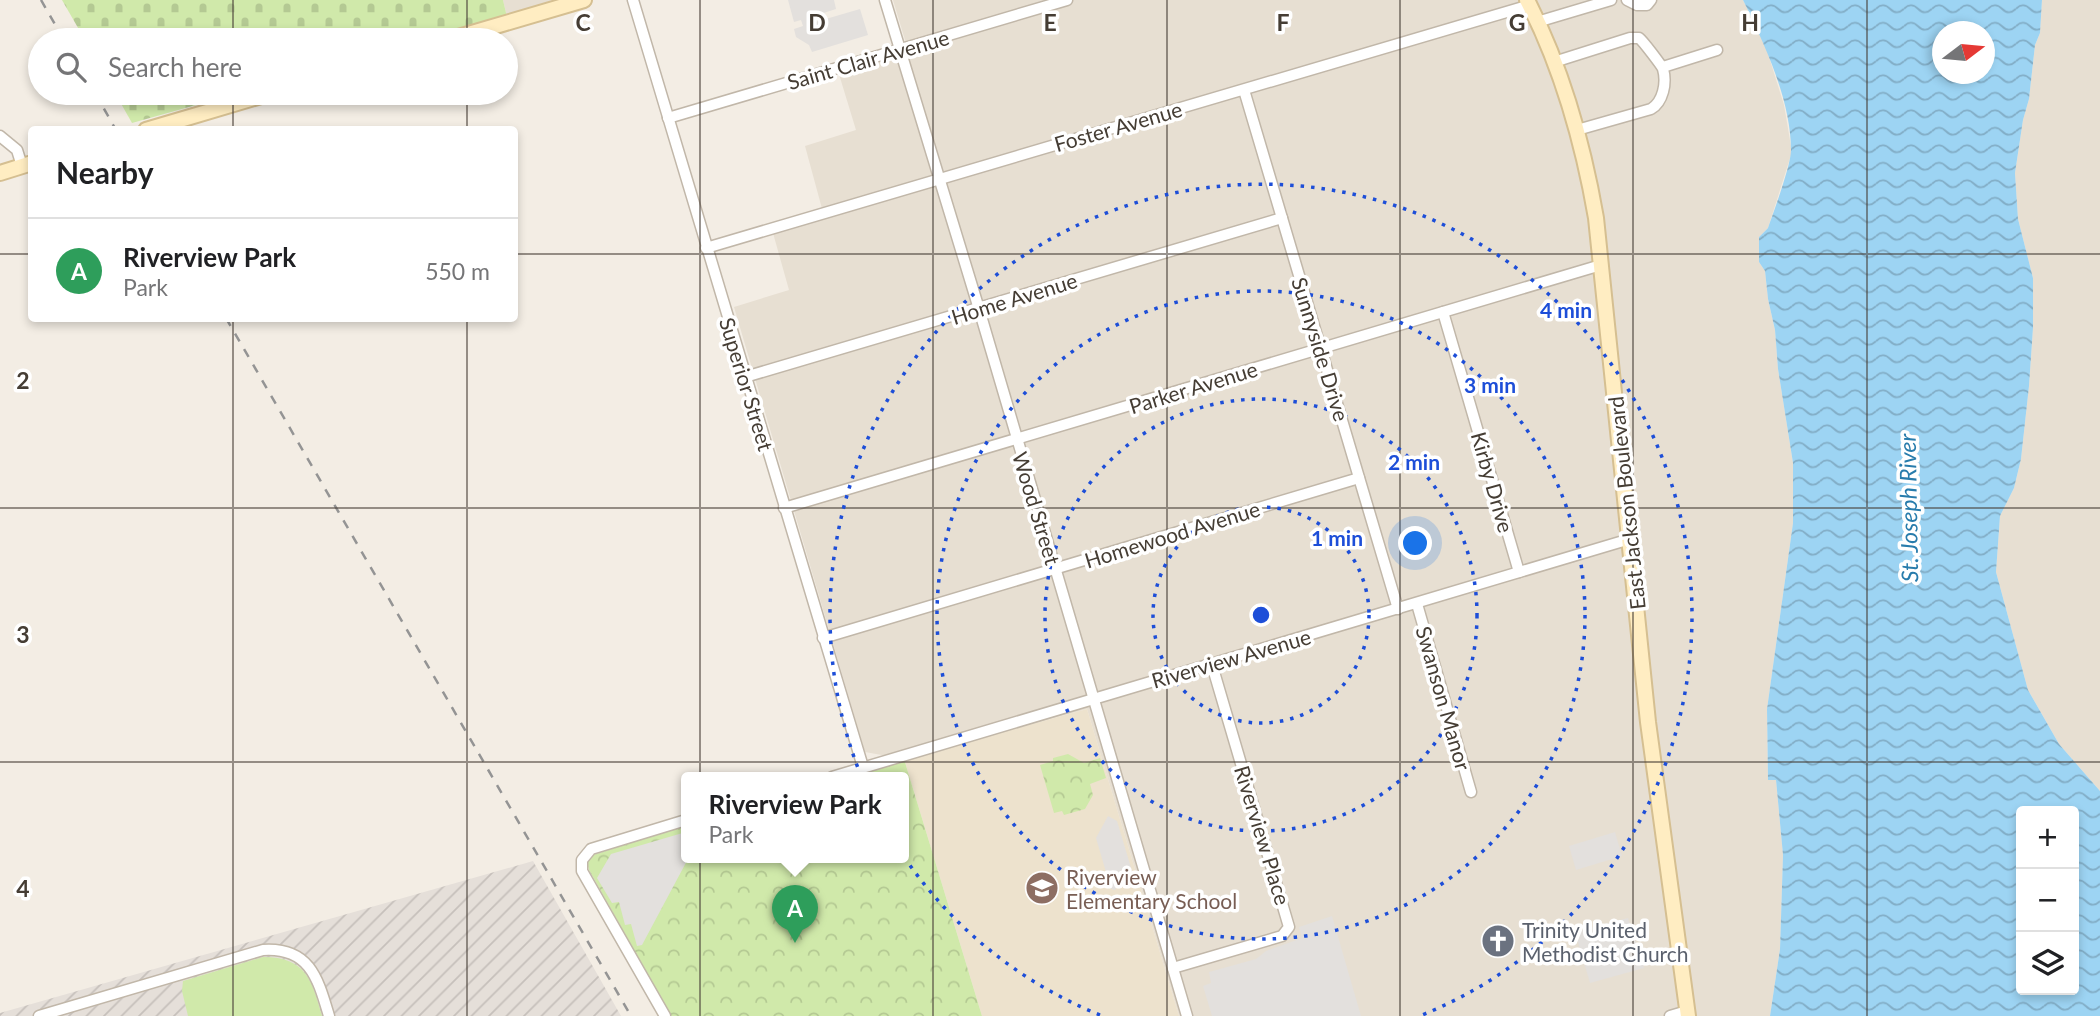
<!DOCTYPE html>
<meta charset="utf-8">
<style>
:root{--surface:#fff;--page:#f6f6f6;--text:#202124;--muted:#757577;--line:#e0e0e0;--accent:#ff250f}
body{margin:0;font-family:Lato,sans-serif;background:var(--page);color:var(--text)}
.controls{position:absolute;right:21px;bottom:21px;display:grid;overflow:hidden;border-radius:7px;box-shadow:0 4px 10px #0003}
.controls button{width:63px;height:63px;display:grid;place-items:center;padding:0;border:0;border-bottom:2px solid var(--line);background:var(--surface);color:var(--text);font:35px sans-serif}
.compass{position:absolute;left:1932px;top:21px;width:63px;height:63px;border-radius:50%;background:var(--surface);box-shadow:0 4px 10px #0003;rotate:74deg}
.you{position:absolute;left:1416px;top:544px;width:24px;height:24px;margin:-18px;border:5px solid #fff;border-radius:50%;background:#1a73e8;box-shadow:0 0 0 10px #1a73e833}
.badge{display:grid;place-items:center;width:46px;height:46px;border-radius:50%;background:var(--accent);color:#fff;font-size:23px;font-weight:700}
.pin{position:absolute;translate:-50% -58px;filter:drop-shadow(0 2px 4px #0008)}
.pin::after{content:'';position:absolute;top:37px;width:24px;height:21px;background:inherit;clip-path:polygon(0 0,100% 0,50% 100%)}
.popup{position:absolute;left:681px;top:772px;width:228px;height:91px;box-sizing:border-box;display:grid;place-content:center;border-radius:7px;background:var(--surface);filter:drop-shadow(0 2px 5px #0005);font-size:23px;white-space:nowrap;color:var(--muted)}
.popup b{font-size:26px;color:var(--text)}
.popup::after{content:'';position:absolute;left:50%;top:100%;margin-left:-14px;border:14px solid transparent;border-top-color:var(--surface)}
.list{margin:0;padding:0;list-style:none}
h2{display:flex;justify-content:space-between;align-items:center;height:91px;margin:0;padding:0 28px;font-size:30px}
h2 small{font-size:23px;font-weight:400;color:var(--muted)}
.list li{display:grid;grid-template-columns:46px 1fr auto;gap:21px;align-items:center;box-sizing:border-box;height:105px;padding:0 28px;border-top:2px solid var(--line)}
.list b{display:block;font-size:26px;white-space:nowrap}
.list p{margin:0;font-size:23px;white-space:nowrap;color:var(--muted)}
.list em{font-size:23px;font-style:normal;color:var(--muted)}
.icon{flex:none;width:38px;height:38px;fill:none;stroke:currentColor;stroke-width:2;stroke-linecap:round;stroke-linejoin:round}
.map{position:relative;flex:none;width:2100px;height:1016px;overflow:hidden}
.search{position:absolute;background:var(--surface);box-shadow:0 4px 10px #0003;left:28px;top:28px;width:490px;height:77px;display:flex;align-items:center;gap:18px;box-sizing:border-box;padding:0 24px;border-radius:38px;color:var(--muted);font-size:26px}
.panel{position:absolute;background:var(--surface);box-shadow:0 4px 10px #0003;left:28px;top:126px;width:490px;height:196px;border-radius:7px}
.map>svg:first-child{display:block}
</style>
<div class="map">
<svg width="2100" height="1016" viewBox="0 0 2100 1016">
<defs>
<pattern id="industrial-furrows" width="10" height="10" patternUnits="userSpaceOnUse" patternTransform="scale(1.75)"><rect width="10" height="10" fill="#e5dfd9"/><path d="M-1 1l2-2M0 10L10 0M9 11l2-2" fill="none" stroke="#c6c0bb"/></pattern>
<pattern id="cemetery-stones" width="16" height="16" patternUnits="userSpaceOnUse" patternTransform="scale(1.75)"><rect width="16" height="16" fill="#d0e9aa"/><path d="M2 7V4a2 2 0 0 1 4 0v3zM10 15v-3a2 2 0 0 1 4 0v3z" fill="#b4c993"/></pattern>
<pattern id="park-crowns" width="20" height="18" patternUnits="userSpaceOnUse" patternTransform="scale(1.75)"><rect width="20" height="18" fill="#d0e9aa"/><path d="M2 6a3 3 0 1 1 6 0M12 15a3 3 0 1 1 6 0" fill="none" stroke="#b4c993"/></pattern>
<pattern id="water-waves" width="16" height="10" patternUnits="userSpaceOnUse" patternTransform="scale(1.75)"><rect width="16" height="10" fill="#9dd4f3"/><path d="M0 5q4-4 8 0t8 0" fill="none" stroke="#82adc6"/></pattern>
</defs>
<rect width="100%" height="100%" fill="#f3ede4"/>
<!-- residential -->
<g fill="#e7dfd2">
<path d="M503,0H563L507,17Z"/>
<path d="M893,0H1743L1765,44L1784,105L1792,152L1768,228L1759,237V262L1765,271L1768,299L1775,330L1778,369L1793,463V523L1767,709L1768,780H1776L1783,855L1780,949L1770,1016H1179L1087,709L904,759L865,752L734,307L789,290L773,233L824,216L805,146L856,130L838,71L908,50Z"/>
<path d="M2042,0H2100V791L2059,744L2028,690L1996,572L2000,516L2014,488L2021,459L2029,386L2033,328V278L2018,219L2015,173L2023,120L2029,99L2035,45L2040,33Z"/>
</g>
<!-- industrial -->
<path fill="url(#industrial-furrows)" d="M533,861L621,1016H0V1013Z"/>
<!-- education -->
<path fill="#ede2cd" d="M1087,709L1179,1016H982L904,759Z"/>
<!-- green -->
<path fill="#d0e9aa" d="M263,957C306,957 312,980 322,1016H188L182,991L183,981Z"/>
<!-- cemetery -->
<g fill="url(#cemetery-stones)">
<path d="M62,0H503L507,17L424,40H85Z"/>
<path d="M115,93H239L132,123Z"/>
</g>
<!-- park -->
<g fill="url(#park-crowns)">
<path d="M1068,754L1084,763L1100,758L1106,778L1090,784L1093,795L1085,809L1064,815L1062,811L1054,813L1040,765L1053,761V758Z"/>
<path d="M904,759L982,1016H671L589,870L587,863L590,856L686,825V857H903V777H846Z"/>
</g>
<!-- parking -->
<g fill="#e3e0dd">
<path d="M788,0H834L836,9L811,17L812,23L860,9L868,35L812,52L809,45L796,37L794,29L803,26L801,20L794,22Z"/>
<path d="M1108,816L1117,821L1135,881L1133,885L1129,883L1117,886L1115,890L1111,889L1096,838Z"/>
<path d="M686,832V857H689L642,945L637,946L631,924L625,925L619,902L612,903L597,878L611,854Z"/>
<path d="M1615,832L1622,856L1576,870L1569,846Z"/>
<path d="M1332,916L1361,1016H1212L1203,986L1211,983L1209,972L1256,959L1266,951L1302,938L1299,927Z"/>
<path d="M1628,918L1644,968L1590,983L1575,932Z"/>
</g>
<!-- water -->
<path fill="url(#water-waves)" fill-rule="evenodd" d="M1743,0H2042L2040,33L2035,45L2029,99L2023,120L2015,173L2018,219L2033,278V328L2029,386L2021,459L2014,488L2000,516L1996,572L2028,690L2059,744L2100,791V1016H1770L1780,949L1783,855L1776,780H1768L1767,709L1793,523V463L1778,369L1775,330L1768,299L1765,271L1759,262V237L1768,228C1774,211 1791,165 1791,150C1791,100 1764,43 1743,0ZM1942,32H1984V74H1942ZM2021,811H2074V990H2021Z"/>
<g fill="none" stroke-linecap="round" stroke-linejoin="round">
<defs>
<g id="street">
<path d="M633,0L863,767"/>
<path d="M885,0L979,309L1187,1016"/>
<path d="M1627,0L1637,5H1647L1651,0"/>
<path d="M1537,22L1611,0"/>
<path d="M1554,62L1630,38H1639C1643,41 1662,66 1663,69C1667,83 1663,102 1651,109L1577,130"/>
<path d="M1663,67L1717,50"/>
<path d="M1244,90L1398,609"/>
<path d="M668,118L1067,0"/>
<path d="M0,136L17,150L22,166"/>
<path d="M706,248L1530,5"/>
<path d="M1443,312L1519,572"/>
<path d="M745,377L1282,218"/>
<path d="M784,508L1601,265"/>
<path d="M1417,604L1471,792"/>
<path d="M823,638L1359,478"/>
<path d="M832,777L1630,539"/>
<path d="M1173,968L1282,936L1289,927L1212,665"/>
<path d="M39,1016L263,950C310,947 318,979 329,1016"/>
<path d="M665,1016L582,871V860L591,849L686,820"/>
<path d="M1670,1016L1687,1011"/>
</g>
<g id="secondary">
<path d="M1527,0C1562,68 1583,143 1596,218L1648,722L1688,1016"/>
<path d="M448,40L584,0"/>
<path d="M146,130L271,93"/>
<path d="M0,173L32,163"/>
</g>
</defs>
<!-- street casing -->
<use href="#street" stroke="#c1b7a9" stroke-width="13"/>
<!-- secondary casing -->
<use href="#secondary" stroke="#d5bf91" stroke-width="18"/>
<!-- street -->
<use href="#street" stroke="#fff" stroke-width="10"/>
<!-- secondary -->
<use href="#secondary" stroke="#ffedc2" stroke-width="14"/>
<!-- rail -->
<g stroke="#949494" stroke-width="2.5" stroke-dasharray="9 9" stroke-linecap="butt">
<path d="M41,0L64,40"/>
<path d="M95,93L116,130"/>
<path d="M226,318L631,1016"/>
</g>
</g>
<!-- grid -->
<path fill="none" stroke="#453d34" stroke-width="2" stroke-opacity="0.55" d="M233,0V40M467,0V40M700,0V1016M933,0V1016M1167,0V1016M1400,0V1016M1633,0V1016M1867,0V1016M233,93V130M467,93V130M0,254H32M514,254H2100M233,318V1016M467,318V1016M0,508H2100M0,762H2100"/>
<!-- distance rings -->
<g fill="none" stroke="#1d4ed8" stroke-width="3.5" stroke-dasharray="3.5 7">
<circle cx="1261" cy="615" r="108"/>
<circle cx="1261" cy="615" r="216"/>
<circle cx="1261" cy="615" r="324"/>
<path d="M1100 1015A431 431 0 1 1 1422 1015"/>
</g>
<!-- icons -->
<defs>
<symbol id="school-disc" viewBox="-11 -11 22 22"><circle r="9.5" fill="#8d6e63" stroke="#fff"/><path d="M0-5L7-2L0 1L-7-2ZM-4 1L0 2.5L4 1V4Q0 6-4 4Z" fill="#fff"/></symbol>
<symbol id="church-disc" viewBox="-11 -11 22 22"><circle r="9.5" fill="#6b7280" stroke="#fff"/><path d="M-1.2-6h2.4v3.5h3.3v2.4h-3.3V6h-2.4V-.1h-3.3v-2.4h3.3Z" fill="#fff"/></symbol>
</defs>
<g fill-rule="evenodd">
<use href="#school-disc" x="1023" y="869" width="38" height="38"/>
<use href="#church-disc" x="1479" y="922" width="38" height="38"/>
</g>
<g text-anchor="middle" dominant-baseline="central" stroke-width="7" stroke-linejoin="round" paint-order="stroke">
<!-- street labels -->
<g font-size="21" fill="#453d34" stroke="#fff">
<text transform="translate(868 59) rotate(-16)">Saint Clair Avenue</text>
<text transform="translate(1118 126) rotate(-16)">Foster Avenue</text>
<text transform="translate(1014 298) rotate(-17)">Home Avenue</text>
<text transform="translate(1321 349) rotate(73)">Sunnyside Drive</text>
<text transform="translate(747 384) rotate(73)">Superior Street</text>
<text transform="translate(1193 387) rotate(-17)">Parker Avenue</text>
<text transform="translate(1493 482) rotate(74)">Kirby Drive</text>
<text transform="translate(1626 503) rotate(-96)">East Jackson Boulevard</text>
<text transform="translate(1037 508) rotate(73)">Wood Street</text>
<text transform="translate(1172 534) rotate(-17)">Homewood Avenue</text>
<text transform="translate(1231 658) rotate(-16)">Riverview Avenue</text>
<text transform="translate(1444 698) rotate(74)">Swanson Manor</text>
<text transform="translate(1263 835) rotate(73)">Riverview Place</text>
</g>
<!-- education labels -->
<g font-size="21" fill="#785e54" stroke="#fff" text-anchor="start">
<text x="1066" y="876">Riverview<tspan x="1066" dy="24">Elementary School</tspan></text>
</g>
<!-- worship labels -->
<g font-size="21" fill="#5b616d" stroke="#fff" text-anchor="start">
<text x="1522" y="929">Trinity United<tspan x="1522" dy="24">Methodist Church</tspan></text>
</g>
<!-- water labels -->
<g font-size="23" font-style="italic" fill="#287cac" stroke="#fff">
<text transform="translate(1908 508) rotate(-91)">St. Joseph River</text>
</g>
</g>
<g font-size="23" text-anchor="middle" font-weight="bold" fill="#453d34" stroke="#fff" stroke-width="7" stroke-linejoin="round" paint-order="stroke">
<text x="583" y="31">C</text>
<text x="817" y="31">D</text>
<text x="1050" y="31">E</text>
<text x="1283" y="31">F</text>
<text x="1517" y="31">G</text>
<text x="1750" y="31">H</text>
<text x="23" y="389">2</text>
<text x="23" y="643">3</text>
<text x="23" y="897">4</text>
</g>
<circle cx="1261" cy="615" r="10" fill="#1d4ed8" stroke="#fff" stroke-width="3.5"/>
<g font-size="21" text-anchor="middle" font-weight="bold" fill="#1d4ed8" stroke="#fff" stroke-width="7" stroke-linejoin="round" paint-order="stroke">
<text x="1566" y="318">4 min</text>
<text x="1490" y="393">3 min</text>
<text x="1414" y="470">2 min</text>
<text x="1337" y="546">1 min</text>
</g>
</svg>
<div class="controls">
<button>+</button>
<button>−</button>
<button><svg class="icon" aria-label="layers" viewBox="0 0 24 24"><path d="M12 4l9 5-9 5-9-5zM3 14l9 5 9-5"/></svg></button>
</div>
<svg class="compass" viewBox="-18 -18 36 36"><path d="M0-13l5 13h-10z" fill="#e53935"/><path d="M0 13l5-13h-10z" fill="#757577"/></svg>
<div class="you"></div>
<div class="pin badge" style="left:795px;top:943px;background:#2e9e5b">A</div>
<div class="popup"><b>Riverview Park</b>Park</div>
<div class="search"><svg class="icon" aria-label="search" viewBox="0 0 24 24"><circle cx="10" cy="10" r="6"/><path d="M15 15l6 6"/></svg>Search here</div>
<section class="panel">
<h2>Nearby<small></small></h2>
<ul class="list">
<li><span class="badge" style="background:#2e9e5b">A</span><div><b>Riverview Park</b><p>Park</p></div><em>550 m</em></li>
</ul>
</section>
</div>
